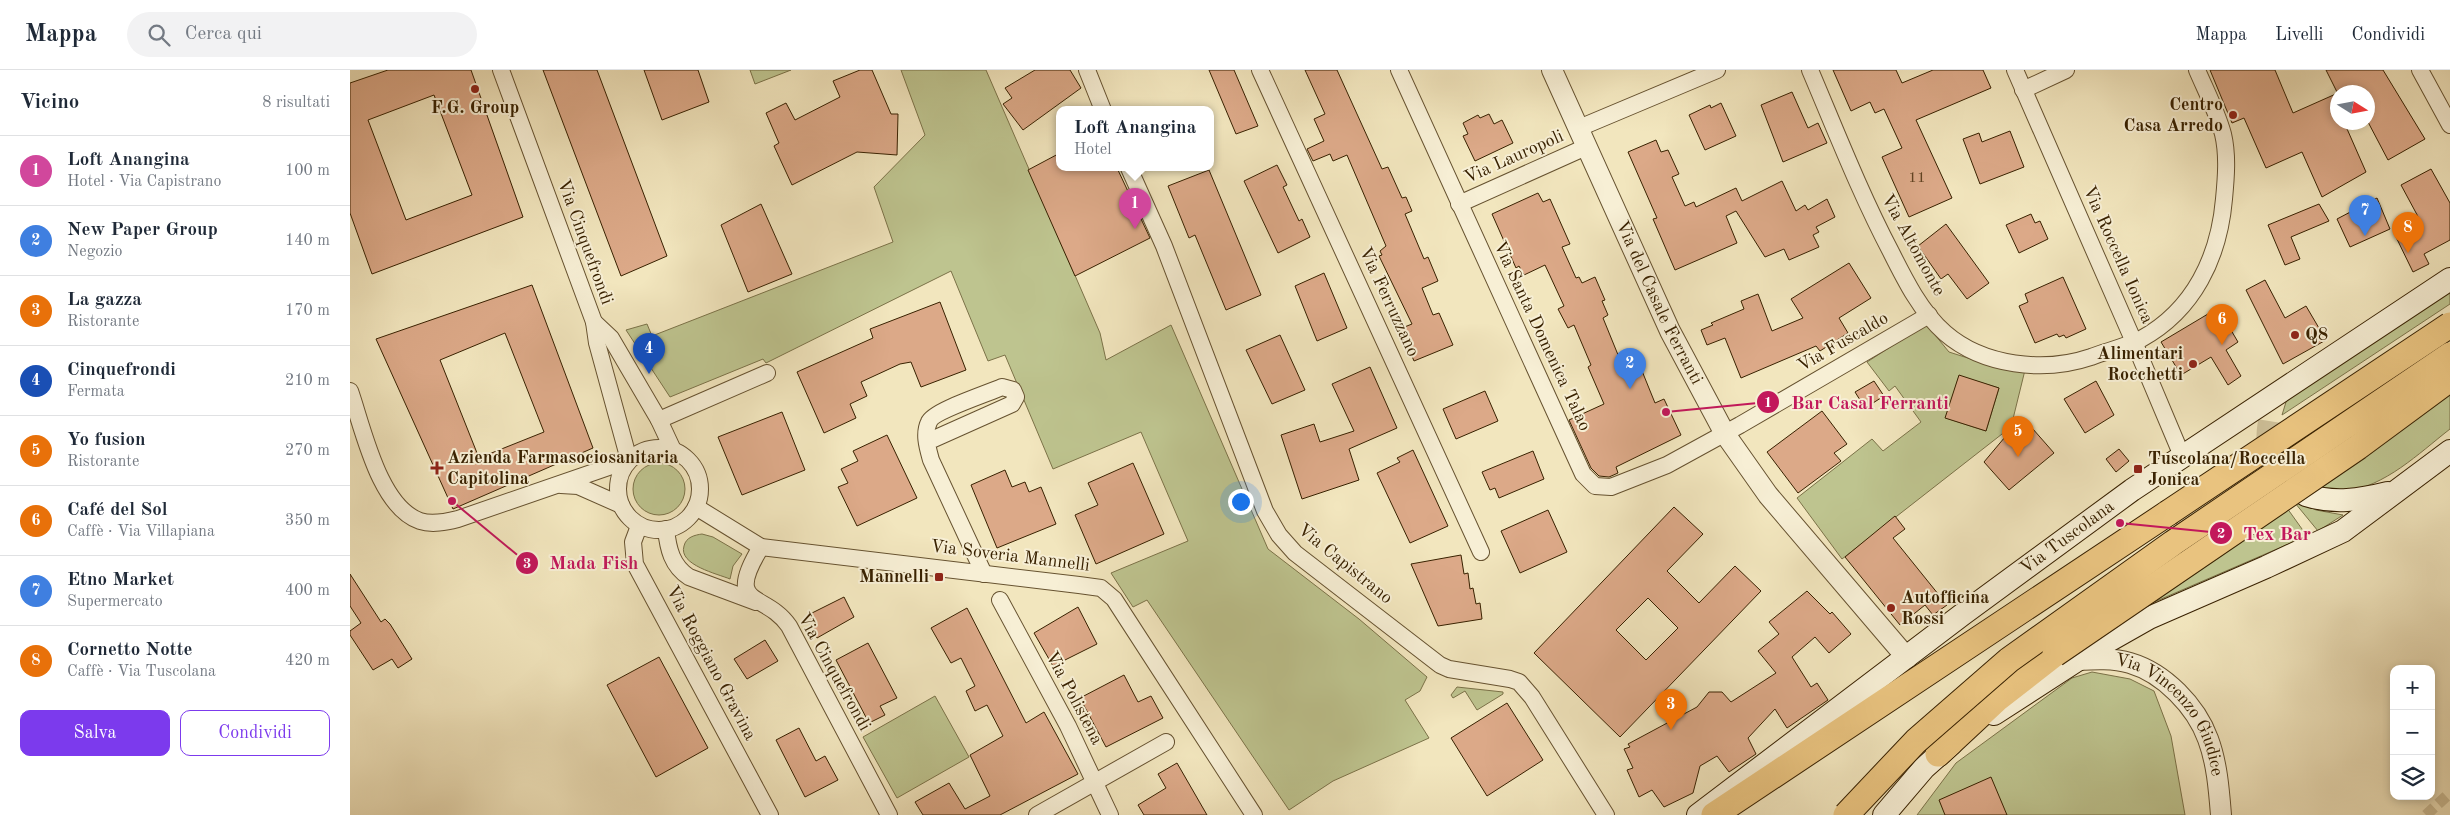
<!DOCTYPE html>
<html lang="it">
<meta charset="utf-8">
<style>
:root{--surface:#fff;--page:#f2f2f3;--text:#1f2937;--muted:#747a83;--line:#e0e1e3;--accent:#7c3aed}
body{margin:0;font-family:"Old Standard TT",serif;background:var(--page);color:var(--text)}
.controls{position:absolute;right:15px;bottom:15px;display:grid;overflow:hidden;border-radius:10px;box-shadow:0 2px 8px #0003}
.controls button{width:45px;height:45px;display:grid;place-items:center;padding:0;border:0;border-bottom:1px solid var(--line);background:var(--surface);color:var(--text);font:25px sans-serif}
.compass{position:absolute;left:1980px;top:15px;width:45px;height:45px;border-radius:50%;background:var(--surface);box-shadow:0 2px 8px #0003;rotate:101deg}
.you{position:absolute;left:890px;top:431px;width:18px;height:18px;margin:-12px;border:4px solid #fff;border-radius:50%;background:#1a73e8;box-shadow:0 0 0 8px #1a73e833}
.badge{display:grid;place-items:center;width:32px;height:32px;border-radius:50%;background:var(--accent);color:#fff;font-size:16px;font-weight:700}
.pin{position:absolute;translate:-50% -41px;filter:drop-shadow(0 1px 2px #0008)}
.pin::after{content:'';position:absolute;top:26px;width:18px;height:15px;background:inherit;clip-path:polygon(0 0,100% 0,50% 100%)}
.popup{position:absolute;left:706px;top:36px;width:158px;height:65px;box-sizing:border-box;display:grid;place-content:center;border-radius:10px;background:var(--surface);filter:drop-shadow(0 1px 4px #0005);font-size:16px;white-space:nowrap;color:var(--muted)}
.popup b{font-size:19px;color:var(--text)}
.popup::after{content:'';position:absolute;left:50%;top:100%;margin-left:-10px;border:10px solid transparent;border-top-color:var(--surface)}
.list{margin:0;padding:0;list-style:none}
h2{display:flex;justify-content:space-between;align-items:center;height:65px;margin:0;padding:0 20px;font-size:21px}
h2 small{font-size:16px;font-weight:400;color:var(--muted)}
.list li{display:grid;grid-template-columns:32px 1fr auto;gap:15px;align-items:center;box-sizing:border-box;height:70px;padding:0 20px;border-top:1px solid var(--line)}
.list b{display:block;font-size:19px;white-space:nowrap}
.list p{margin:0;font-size:16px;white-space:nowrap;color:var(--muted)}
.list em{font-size:16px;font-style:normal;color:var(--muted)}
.actions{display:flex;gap:10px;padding:15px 20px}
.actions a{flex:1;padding:11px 0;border:1px solid var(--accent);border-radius:10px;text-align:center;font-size:18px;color:var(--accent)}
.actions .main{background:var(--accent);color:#fff}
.icon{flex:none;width:28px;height:28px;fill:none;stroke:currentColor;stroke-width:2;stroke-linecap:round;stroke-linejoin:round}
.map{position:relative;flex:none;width:2100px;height:745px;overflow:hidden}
header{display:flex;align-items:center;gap:30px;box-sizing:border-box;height:70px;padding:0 25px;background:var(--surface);border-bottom:1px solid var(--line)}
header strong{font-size:24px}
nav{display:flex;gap:28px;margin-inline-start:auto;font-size:18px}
.search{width:350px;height:45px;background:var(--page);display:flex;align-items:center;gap:12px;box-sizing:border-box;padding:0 18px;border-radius:28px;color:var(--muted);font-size:19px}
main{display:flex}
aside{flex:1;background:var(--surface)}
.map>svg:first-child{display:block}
</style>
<header>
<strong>Mappa</strong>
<div class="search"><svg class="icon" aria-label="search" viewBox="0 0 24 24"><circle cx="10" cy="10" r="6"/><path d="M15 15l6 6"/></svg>Cerca qui</div>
<nav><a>Mappa</a><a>Livelli</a><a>Condividi</a></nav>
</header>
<main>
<aside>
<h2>Vicino<small>8 risultati</small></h2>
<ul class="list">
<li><span class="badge" style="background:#d1479c">1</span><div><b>Loft Anangina</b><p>Hotel · Via Capistrano</p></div><em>100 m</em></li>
<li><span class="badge" style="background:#3f7fe0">2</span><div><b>New Paper Group</b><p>Negozio</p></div><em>140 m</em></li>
<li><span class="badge" style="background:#e8710a">3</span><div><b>La gazza</b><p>Ristorante</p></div><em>170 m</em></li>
<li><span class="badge" style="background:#1a4fb4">4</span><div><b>Cinquefrondi</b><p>Fermata</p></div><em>210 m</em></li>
<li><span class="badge" style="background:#e8710a">5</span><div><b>Yo fusion</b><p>Ristorante</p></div><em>270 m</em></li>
<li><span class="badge" style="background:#e8710a">6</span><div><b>Café del Sol</b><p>Caffè · Via Villapiana</p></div><em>350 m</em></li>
<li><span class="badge" style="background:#3f7fe0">7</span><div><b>Etno Market</b><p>Supermercato</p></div><em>400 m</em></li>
<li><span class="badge" style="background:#e8710a">8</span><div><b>Cornetto Notte</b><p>Caffè · Via Tuscolana</p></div><em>420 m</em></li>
</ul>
<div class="actions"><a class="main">Salva</a><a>Condividi</a></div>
</aside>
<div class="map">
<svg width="2100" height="745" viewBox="0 0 2100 745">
<rect width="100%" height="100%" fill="#f2e6be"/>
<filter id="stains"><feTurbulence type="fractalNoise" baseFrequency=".004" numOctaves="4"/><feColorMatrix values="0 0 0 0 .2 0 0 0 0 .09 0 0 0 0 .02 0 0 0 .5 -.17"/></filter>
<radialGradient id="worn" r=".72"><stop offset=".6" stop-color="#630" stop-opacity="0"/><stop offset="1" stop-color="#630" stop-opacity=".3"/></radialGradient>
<!-- green -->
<g fill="#bec48f" stroke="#7b7248" fill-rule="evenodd">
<path d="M400,0H441L405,14Z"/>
<path d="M551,0H636L750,263L756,290L821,255L918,479L1009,549L1077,607L1070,621L1055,630L1079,668L983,711L939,740L797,530L783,537L761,503L838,471L791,362L703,399L655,285L638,291L601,201L416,293L413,289L320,327L276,260L297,254L302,266L543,172L524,117L575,65Z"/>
<path d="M2100,222V234L1932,345L1936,332L1947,322Z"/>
<path d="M1576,254L1599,282L1624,290L1675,300L1661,357L1492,489L1447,428L1522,369L1533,381L1571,352L1545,316L1539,321L1517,292ZM1609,306L1649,318L1636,361L1596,348Z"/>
<path d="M2100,324V359C2068,384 2036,416 1994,422C1984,424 1970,418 1960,416Z"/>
<circle cx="309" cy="419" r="26"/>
<path d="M1948,431L1966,440L1993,445L1968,461L1945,433Z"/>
<path d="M1937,438L1957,466L1795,536Z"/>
<path d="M352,464L363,467L392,484L383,496L380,509C368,504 328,495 334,476C336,467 345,465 352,464Z"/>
<path d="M1742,602L1780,609L1804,621L1821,666L1835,745H1567L1606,693L1722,608Z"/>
<path d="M1107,617L1153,622V624L1127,640L1115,621L1103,628L1101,625Z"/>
<path d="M585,626L619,687L547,728L513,667Z"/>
</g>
<!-- building -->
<g fill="#dca988" stroke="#382100" fill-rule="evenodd">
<path d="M38,0H121L173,147L22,204L0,143V13ZM84,25L122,125L56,150L18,50Z"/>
<path d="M193,0H247L317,186L271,206Z"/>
<path d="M294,0H348L359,32L312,50Z"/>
<path d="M510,0H522L541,44H548L547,85L507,82L442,115L424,76L429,73L416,43L436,33L445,50L490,27L483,11Z"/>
<path d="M685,0H720L731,18L673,60L653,34L662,28L655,18Z"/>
<path d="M859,0H884L908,56L886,64Z"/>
<path d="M955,0H987L1032,99L1038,97L1052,128L1056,127L1062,141L1055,144L1074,189L1078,187L1088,211L1072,218L1083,245L1089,243L1103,275L1064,291L1059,279L1056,280L1047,260L1062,254L1029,186L1032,185L1030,181L1036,176L997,85L983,91L980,84L963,91L957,79L974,71L964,49L975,44Z"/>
<path d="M1483,0H1546L1552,13L1583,0H1633L1641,18L1566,50L1602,128L1559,147L1532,87L1552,78L1534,39L1525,43L1520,32L1501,41Z"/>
<path d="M1860,0H1925L1943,43L1988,23V52H1994L2016,102L1972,127L1952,82L1916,98L1894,48L1882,53Z"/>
<path d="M1976,0H2033L2075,69L2038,90L2018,52V22H1987Z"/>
<path d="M1442,22L1458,58L1468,53L1477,73L1433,92L1411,35Z"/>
<path d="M1371,33L1386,66L1355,80L1339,45L1360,35L1361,38Z"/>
<path d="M1139,44L1144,54L1152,50L1163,73L1125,91L1113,66L1118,64L1113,53L1128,45L1130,48Z"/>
<path d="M1660,61L1674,97L1630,114L1613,69L1629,63L1632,72Z"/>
<path d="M1306,70L1311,82L1318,80L1329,104L1322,107L1335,136L1344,132L1346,137L1386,118L1392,131L1432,111L1446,141L1455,135L1458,140L1477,129L1485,147L1466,157L1469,162L1463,165L1469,177L1439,190L1434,179L1415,187L1386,141L1376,146L1387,173L1325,200L1303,149L1307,148L1278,82Z"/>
<path d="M710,83V98H767L800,168L725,206L678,100Z"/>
<path d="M927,95L937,115L933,117L949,151L952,149L960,167L928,183L894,111Z"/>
<path d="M2081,99L2100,133V170L2074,184L2079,194L2063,202L2046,167L2072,154L2051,115Z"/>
<path d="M859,100L911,225L876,240L845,165L839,168L818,116Z"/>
<path d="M1188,123L1193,132L1200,129L1220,174L1212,177L1226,208L1229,207L1232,213L1245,207L1255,230L1252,231L1258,245L1253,248L1275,302L1290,296L1305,333L1314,329L1331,365L1266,397L1268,403L1259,407L1249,406L1241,398L1219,350L1254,334L1238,297L1241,295L1224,255L1218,258L1208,239L1214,236L1195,195L1174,205L1169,196L1166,198L1142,144Z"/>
<path d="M2027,128L2040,159L2000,177L1987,149Z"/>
<path d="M411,134L442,204L398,222L371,155Z"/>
<path d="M1969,134L1979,151L1941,167L1950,189L1935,195L1918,155Z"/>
<path d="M1681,144L1685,153L1690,151L1698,169L1669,183L1656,155Z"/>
<path d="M1596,154L1639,213L1617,229L1598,204L1591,209L1568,176Z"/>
<path d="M1499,193L1521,228L1489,248L1498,263L1470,281L1466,276L1391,308L1375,268L1357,275L1351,260L1363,255L1361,253L1394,239L1391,231L1408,224L1422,261L1453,248L1441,229Z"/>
<path d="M974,203L997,258L967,271L945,216Z"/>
<path d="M1713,207L1736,259L1716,268L1714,265L1709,267L1707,264L1685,273L1669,236L1678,232L1675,224Z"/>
<path d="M1915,210L1935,248L1956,236L1976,270L1933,294L1896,220Z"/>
<path d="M182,215L243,378L103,439L26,269ZM155,263L194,362L129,388L90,290Z"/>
<path d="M590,232L616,300L571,317L561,292L550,294L511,312L517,326L500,334L506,348L474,363L447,302L523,268L520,259Z"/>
<path d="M1868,238L1888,272L1876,280L1891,306L1878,315L1861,287L1831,305L1811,272Z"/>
<path d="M930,265L955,320L922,334L896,280Z"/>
<path d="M1020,297L1047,358L999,379L1009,410L952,429L931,365L964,354L970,372L1004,361L982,314Z"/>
<path d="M1609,305L1649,318L1636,361L1595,348Z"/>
<path d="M1524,311L1534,326L1515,338L1505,322Z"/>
<path d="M1746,311L1764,345L1735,363L1714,329Z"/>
<path d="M1135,321L1148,351L1106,369L1093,339Z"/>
<path d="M1472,341L1497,374L1484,383L1491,391L1448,423L1417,382Z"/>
<path d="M432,342L455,400L392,425L368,367Z"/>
<path d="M1675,350L1704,383L1659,420L1634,392L1655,367Z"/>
<path d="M537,365L567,428L507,456L488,417L498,413L491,399L508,391L503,381Z"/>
<path d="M1769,379L1779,391L1766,402L1756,389Z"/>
<path d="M1063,380L1098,456L1060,473L1027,403L1050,392L1047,388Z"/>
<path d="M1183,381L1194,409L1149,428L1145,418L1140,420L1132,402Z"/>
<path d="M783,393L814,464L746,494L725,445L748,435L738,413Z"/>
<path d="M655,400L662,417L675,412L679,422L691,417L706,454L647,478L621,415Z"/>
<path d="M1324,437L1353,464L1317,501L1349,533L1385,496L1411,521L1270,667L1184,583ZM1298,528L1328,558L1296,590L1266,560Z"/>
<path d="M1198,440L1217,482L1170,503L1151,461Z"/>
<path d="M1545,446L1555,459L1543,468L1597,535L1583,545L1575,535L1550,555L1495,487Z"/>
<path d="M1111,485L1114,504L1118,503L1120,519L1123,518L1126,534L1130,533L1132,549L1088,556L1061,494Z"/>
<path d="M0,504L31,552L35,549L40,554L62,589L48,598L42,589L23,600L0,565V561L11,553L0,536Z"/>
<path d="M1457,521L1480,544L1482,542L1501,564L1479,583L1465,567L1442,587L1461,617L1467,613L1478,630L1437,658L1425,639L1398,668L1406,684L1379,702L1367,686L1350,696L1343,723L1314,737L1302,720L1289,727L1277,700L1283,698L1274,679L1280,677L1278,674L1347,637L1359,622H1372L1381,632L1426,603L1408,581L1429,564L1419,552Z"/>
<path d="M494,527L504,547L467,568L456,546Z"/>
<path d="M728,537L747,574L703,596L684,563Z"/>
<path d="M617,538L676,653L694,642L728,704L650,745H573L565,732L599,713L615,739L640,726L620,685L653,666L637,635L625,641L616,621L625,616L611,588L601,593L581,558Z"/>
<path d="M415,570L428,591L397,609L384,589Z"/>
<path d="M518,573L547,628L530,636L535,645L519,653L486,590Z"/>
<path d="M309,587L358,678L306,707L257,615Z"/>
<path d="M774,605L788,632L801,626L813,648L756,677L730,628Z"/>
<path d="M1157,633L1193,690L1137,726L1101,668Z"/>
<path d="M449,658L466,691L475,686L488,710L455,727L426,670Z"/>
<path d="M827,693L857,745H794L788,735L816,718L808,704Z"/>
<path d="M1641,707L1657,745H1595L1589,730Z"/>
</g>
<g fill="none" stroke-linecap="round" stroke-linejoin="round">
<!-- pedestrian-tunnel -->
<path stroke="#cdbf98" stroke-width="11" stroke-dasharray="11 5.5" stroke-linecap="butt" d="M2076,745L2100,723"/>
<!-- secondary-tunnel -->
<path stroke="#cdbf98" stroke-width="22" stroke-dasharray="22 11" stroke-linecap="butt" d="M1919,351C1915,375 1917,400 1938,415"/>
<defs>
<g id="minor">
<path d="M151,0L244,252L261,268L309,350L323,380"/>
<path d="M737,0L753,40"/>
<path d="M910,0L1131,482"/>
<path d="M1049,0L1233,404L1245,416L1261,417L1317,395L1390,355L1579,245"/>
<path d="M1460,0C1486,61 1510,123 1541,182C1555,210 1571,242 1595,263C1633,296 1694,303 1741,287C1757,281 1775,277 1791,269C1844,240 1869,187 1874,129C1876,108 1878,85 1873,64C1867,42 1856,21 1847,0"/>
<path d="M1665,0L1784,272L1832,386"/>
<path d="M2070,0L2100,55"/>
<path d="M1673,20L1716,0"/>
<path d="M1229,58L1367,0"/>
<path d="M779,98L814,176L915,441L929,465L945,483L1090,595L1099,599L1160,609L1169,612L1182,627L1256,745"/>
<path d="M1109,134L1236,77"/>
<path d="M244,252L247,273L279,390"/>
<path d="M0,321C13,358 29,437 70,451C82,455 96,452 108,449L279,390"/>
<path d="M309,350L417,303"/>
<path d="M577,372L662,334L666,327L663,320L652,317C639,323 583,341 579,352C573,364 578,379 581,390L634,504"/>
<circle cx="309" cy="419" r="41"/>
<path d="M211,415L228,416L271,435"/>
<path d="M346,437L411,477L729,515L751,518L764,529L904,745"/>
<path d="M289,456L283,472L285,494L420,745"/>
<path d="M316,459C318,479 322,496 339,507L406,532"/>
<path d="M411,477C373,539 415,521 439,556L539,745"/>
<path d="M650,530L718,656L760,745"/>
<path d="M687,745L816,672"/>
</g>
<g id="tertiary">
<path id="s1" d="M1202,0L1320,261L1375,364L1418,425L1557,588"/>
<path id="s2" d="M1727,590C1745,589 1763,588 1780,593C1814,603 1846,636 1858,669C1867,693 1869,720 1871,745"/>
</g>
<g id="secondary">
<path d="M1956,425C1984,434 2010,430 2038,423"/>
<path d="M1644,644L1746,578L1799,548L1916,497L1993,461L2100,381"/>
<path id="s3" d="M1348,745L1613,544L1782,420L2100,209"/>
<path d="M1534,745L1574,698L1601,674"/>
</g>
<g id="primary">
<path d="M1588,684L1646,630L1705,584"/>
<path d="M1364,745L1818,443"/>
</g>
</defs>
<!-- minor casing -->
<use href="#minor" stroke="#665230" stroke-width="18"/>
<!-- tertiary casing -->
<use href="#tertiary" stroke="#665230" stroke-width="22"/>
<!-- secondary casing -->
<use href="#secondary" stroke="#382100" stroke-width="24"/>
<!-- primary casing -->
<use href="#primary" stroke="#382100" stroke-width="27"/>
<!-- minor -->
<use href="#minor" stroke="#f7efd5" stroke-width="16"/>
<!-- tertiary -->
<use href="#tertiary" stroke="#f7efd5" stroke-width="20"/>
<!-- secondary -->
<use href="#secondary" stroke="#f7efd5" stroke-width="22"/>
<!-- primary -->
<use href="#primary" stroke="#e9c37f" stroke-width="25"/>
<defs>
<g id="primary-bridge">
<path d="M1818,443L2100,255"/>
<path d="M1705,584L2008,377L2100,309"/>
<path d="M1496,745L1566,671L1659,590L1823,473L2100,285"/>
</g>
</defs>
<!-- primary-bridge casing -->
<use href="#primary-bridge" stroke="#382100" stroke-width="27" stroke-linecap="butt"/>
<!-- primary-bridge -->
<use href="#primary-bridge" stroke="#e9c37f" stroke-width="25"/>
</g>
<!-- markers -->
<g fill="#8f2418" stroke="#f7efd5" stroke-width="2">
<circle cx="125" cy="19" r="5"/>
<circle cx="1883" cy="45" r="5"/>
<circle cx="1945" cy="265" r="5"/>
<circle cx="1843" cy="294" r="5"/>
<path d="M84.5 390.5h5v5h5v5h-5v5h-5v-5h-5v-5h5z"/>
<rect x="1783" y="394" width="10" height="10" rx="2.5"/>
<rect x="584" y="502" width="10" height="10" rx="2.5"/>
<circle cx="1541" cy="538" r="5"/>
</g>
<g text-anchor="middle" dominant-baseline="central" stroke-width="4" stroke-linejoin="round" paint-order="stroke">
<!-- number labels -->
<g font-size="15" fill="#614322">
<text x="1567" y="108">11</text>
</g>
<!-- poi labels -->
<g font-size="18" font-weight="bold" fill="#382100" stroke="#f7efd5" text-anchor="start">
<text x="1873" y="35" text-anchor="end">Centro<tspan x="1873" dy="21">Casa Arredo</tspan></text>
<text x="125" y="38" text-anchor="middle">F.G. Group</text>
<text x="1955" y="265">Q8</text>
<text x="1833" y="284" text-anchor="end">Alimentari<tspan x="1833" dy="21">Rocchetti</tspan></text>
<text x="97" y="388">Azienda Farmasociosanitaria<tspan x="97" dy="21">Capitolina</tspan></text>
<text x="1798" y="389">Tuscolana/Roccella<tspan x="1798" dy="21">Jonica</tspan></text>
<text x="579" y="507" text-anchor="end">Mannelli</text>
<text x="1551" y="528">Autofficina<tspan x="1551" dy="21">Rossi</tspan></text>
</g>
<!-- street labels -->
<g font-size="18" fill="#382100" stroke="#f7efd5">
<text transform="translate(1164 87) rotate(-24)">Via Lauropoli</text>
<text transform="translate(235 172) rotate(70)">Via Cinquefrondi</text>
<text transform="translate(1563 175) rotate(61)">Via Altomonte</text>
<text transform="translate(1768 185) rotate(66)">Via Roccella Ionica</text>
<text transform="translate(1039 232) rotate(65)">Via Ferruzzano</text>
<text stroke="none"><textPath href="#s1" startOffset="256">Via del Casale Ferranti</textPath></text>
<text transform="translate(1192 266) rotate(65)">Via Santa Domenica Talao</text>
<text transform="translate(1493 272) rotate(-30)">Via Fuscaldo</text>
<text stroke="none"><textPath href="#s3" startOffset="462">Via Tuscolana</textPath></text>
<text transform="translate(660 486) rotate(7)">Via Soveria Mannelli</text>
<text transform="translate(995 494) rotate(39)">Via Capistrano</text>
<text transform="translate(361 593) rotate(62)">Via Roggiano Gravina</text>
<text transform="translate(484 602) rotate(61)">Via Cinquefrondi</text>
<text transform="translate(724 628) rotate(62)">Via Polistena</text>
<text stroke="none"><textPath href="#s2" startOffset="121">Via Vincenzo Giudice</textPath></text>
</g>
</g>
<!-- callouts -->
<path fill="none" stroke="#c2185b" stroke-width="2" d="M1316 342L1418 332M1770 453L1871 463M102 431L177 493"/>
<g fill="#c2185b" stroke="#f7efd5" stroke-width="2">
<circle cx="1316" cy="342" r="5"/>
<circle cx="1770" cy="453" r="5"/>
<circle cx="102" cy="431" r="5"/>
<circle cx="1418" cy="332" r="12"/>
<circle cx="1871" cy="463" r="12"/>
<circle cx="177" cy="493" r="12"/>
</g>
<g font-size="15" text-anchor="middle" font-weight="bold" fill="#fff">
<text x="1418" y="337">1</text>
<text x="1871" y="468">2</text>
<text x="177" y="498">3</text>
</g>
<g font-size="19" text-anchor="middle" font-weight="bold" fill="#c2185b" stroke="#f7efd5" stroke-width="4" stroke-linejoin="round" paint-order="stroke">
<text x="1520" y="339">Bar Casal Ferranti</text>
<text x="1927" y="470">Tex Bar</text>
<text x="244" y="499">Mada Fish</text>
</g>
<rect width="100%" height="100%" filter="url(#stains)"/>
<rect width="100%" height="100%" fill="url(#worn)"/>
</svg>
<div class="controls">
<button>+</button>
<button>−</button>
<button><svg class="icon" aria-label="layers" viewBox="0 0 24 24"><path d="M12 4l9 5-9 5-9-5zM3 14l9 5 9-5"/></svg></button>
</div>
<svg class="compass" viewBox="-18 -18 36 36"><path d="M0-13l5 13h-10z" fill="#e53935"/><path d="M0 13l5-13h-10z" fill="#747a83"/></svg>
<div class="you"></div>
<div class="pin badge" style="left:785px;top:159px;background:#d1479c">1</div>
<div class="popup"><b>Loft Anangina</b>Hotel</div>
<div class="pin badge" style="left:1280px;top:319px;background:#3f7fe0">2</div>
<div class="pin badge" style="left:1321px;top:660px;background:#e8710a">3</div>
<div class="pin badge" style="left:299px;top:304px;background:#1a4fb4">4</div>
<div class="pin badge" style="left:1668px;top:387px;background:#e8710a">5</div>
<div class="pin badge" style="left:1872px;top:275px;background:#e8710a">6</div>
<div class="pin badge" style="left:2015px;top:166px;background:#3f7fe0">7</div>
<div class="pin badge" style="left:2058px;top:183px;background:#e8710a">8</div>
</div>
</main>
